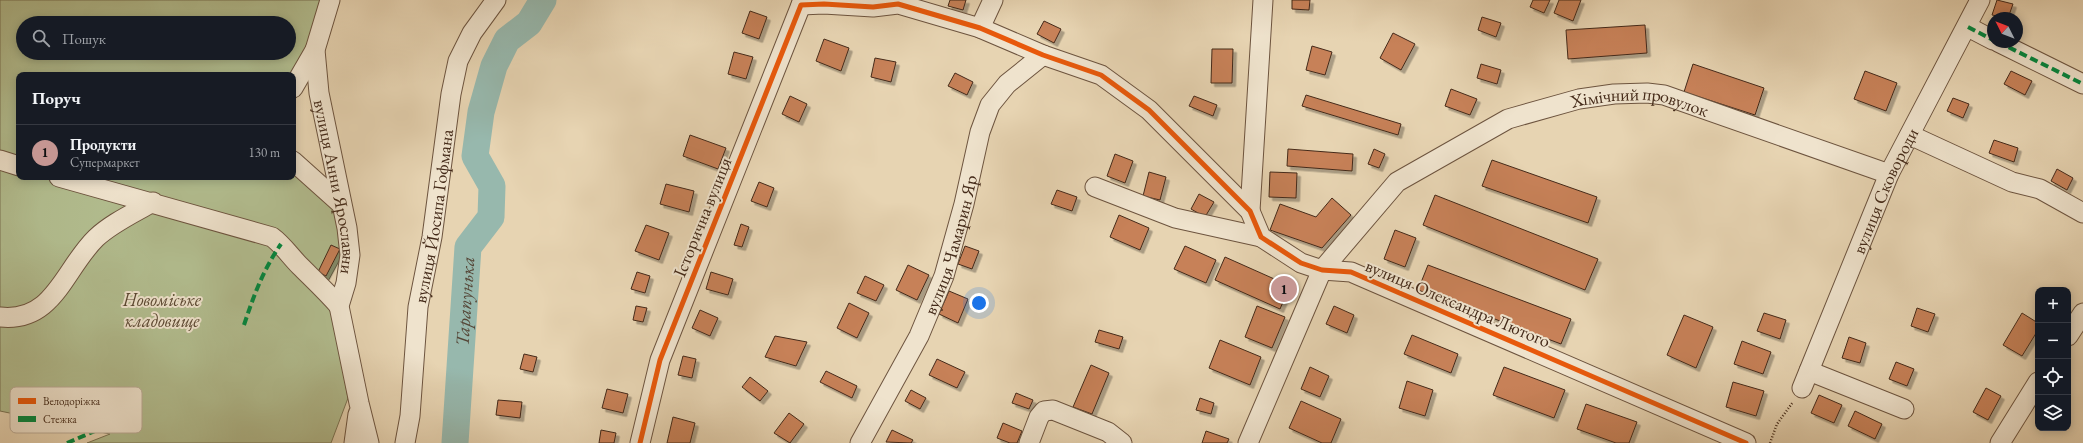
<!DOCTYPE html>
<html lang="uk">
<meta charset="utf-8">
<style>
:root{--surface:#171b24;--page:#20242c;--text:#f1f3f6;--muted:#9ea1a6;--line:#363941;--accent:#c59692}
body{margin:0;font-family:"EB Garamond",serif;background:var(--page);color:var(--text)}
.controls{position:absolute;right:12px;bottom:12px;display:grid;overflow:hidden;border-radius:8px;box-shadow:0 2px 10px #0003}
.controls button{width:36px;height:36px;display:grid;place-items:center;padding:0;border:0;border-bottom:1px solid var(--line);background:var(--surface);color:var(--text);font:20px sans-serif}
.compass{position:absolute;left:1987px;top:12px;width:36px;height:36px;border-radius:50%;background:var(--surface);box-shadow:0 2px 10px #0003;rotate:312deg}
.you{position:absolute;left:979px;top:303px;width:14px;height:14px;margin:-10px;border:3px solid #fff;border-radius:50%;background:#1a73e8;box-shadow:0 0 0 6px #1a73e833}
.badge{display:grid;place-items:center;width:26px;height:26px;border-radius:50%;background:var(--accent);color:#111;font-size:13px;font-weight:700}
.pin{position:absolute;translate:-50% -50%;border:2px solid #fff;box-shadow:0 1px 4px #0006}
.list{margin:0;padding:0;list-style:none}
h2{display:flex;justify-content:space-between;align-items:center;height:52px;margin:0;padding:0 16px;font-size:17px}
h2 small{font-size:13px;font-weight:400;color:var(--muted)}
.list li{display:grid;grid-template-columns:26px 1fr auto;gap:12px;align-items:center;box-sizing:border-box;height:56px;padding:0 16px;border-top:1px solid var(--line)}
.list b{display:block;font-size:15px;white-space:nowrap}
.list p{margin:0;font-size:13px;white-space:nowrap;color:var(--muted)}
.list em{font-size:13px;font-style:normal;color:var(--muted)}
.icon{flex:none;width:22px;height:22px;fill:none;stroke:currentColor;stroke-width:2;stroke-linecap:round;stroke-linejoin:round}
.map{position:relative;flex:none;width:2083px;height:443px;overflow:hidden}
.search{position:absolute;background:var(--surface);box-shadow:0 2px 10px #0003;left:16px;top:16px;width:280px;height:44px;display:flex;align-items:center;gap:10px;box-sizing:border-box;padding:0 14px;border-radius:22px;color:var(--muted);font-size:15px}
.panel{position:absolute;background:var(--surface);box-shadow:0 2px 10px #0003;left:16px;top:72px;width:280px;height:108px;border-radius:8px}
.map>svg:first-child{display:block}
</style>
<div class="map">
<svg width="2083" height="443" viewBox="0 0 2083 443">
<defs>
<filter id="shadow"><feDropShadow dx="3.5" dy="3.5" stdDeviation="0" flood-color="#0004"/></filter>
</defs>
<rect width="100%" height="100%" fill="#e7d4b2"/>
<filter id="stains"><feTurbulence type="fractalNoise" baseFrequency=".005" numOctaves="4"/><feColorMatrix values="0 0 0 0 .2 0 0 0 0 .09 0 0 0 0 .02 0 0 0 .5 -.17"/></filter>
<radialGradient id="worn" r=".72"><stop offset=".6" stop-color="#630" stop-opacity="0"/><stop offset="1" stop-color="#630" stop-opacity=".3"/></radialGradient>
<!-- green -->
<path fill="#b2bd8f" stroke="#7b7454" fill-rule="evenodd" d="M0,0H325L313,44L293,75H19V177H293V165L337,205L345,250L327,283L348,398L331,443H87L110,434L0,411ZM23,23H289V53H23Z"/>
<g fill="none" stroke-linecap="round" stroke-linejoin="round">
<!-- river -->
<path stroke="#97b8ad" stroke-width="27" id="s1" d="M455,443L468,247L491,217L492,186L475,156L481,112L494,66L507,40L529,23L543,0"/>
</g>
<!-- building -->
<g fill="#c78159" stroke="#442a19" filter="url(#shadow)">
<path d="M950,0H966L963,10L948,6Z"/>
<path d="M1292,0H1310L1309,10L1292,9Z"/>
<path d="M1533,0H1550L1544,13L1530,7Z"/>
<path d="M1559,0H1581L1573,21L1554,13Z"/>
<path d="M1997,0L2013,4L2008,18L1992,15Z"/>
<path d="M750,11L767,17L759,39L742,33Z"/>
<path d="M1482,17L1501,23L1496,37L1478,30Z"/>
<path d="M1044,21L1061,29L1054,43L1037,34Z"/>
<path d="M1645,25L1647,53L1568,59L1566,30Z"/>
<path d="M1393,33L1415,44L1401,70L1380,58Z"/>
<path d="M824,39L849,48L841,71L816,61Z"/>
<path d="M1312,46L1332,52L1325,75L1306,70Z"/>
<path d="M1212,49H1233L1232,83H1211Z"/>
<path d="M734,52L753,57L746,79L728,74Z"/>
<path d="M875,58L896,62L891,82L871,77Z"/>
<path d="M1481,64L1501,70L1497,84L1477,78Z"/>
<path d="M1693,64L1764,88L1755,115L1684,92Z"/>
<path d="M1865,71L1897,83L1886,111L1854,99Z"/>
<path d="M2011,71L2032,81L2025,95L2004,84Z"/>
<path d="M955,73L973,82L967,95L948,86Z"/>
<path d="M1451,89L1477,99L1470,115L1445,106Z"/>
<path d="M1306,95L1401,124L1398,135L1302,106Z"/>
<path d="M790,96L807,104L799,122L782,114Z"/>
<path d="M1194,96L1217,105L1213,116L1189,106Z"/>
<path d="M1953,98L1969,104L1963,118L1947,111Z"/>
<path d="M690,135L726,148L718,169L683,156Z"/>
<path d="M1994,140L2018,148L2014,162L1989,153Z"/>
<path d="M1288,149L1353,154L1352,171L1287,166Z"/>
<path d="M1374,149L1385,154L1379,168L1368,164Z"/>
<path d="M1115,154L1133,161L1125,183L1107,176Z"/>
<path d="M1492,160L1597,197L1588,223L1482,186Z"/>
<path d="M2057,169L2073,178L2067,190L2051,181Z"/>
<path d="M1149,172L1166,177L1160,200L1143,196Z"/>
<path d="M1270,172L1297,173L1296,198L1269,197Z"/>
<path d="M759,182L774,188L767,207L751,201Z"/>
<path d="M666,184L694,191L689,212L660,204Z"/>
<path d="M1057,190L1077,197L1072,211L1051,204Z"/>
<path d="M1199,194L1214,202L1205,217L1191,209Z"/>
<path d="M1435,195L1598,259L1585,290L1423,225Z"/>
<path d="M1332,198L1351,215L1322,248L1270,230L1280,204L1316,217Z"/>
<path d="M1119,215L1149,228L1140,250L1110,237Z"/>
<path d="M741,224L749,227L742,247L734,245Z"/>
<path d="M646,225L669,233L659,260L635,251Z"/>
<path d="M1395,230L1416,238L1405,267L1384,259Z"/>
<path d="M331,245L340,249L326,276L318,272Z"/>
<path d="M965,246L979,251L972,269L958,264Z"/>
<path d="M1185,246L1216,260L1206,283L1174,269Z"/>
<path d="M1225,257L1290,286L1280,309L1215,280Z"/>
<path d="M908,265L929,275L917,300L896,290Z"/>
<path d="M1428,265L1571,319L1561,344L1418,290Z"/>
<path d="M637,272L650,276L645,293L631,289Z"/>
<path d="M711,272L733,279L728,295L706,289Z"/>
<path d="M865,276L884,285L876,301L857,293Z"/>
<path d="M949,291L968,299L958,323L939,314Z"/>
<path d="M849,303L869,313L857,338L837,328Z"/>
<path d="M636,306L647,308L643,322L633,320Z"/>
<path d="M1257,306L1285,317L1272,348L1245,337Z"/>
<path d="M1334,306L1354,315L1347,333L1326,324Z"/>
<path d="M1917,308L1935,314L1928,332L1911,326Z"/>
<path d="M700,310L718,318L710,336L692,328Z"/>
<path d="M1764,313L1786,320L1780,339L1757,331Z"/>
<path d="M2022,313L2038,323V330L2022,356L2003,345Z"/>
<path d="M1684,315L1713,327L1696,368L1667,355Z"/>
<path d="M1099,330L1123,337L1119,349L1095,342Z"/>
<path d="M1412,335L1458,354L1451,373L1404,354Z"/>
<path d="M775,336L807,342L796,366L765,357Z"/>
<path d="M1849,337L1866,343L1860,363L1842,358Z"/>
<path d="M1220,340L1261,357L1250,385L1209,368Z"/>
<path d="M1742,341L1771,352L1763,374L1734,364Z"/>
<path d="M524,354L537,357L533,372L520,369Z"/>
<path d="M683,356L696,359L692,378L678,375Z"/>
<path d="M937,359L965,372L957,388L929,375Z"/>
<path d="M1896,362L1914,369L1907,386L1889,379Z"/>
<path d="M1091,365L1109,373L1092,414L1073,407Z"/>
<path d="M1310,367L1329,376L1320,397L1301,389Z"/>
<path d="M1504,367L1565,390L1554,418L1493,395Z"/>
<path d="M826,371L857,386L852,398L820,382Z"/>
<path d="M750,377L768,391L760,401L742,387Z"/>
<path d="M1407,381L1433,390L1425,416L1399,408Z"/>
<path d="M1733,382L1764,391L1756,416L1726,407Z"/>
<path d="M1986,388L2001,396L1988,420L1973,412Z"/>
<path d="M607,389L628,394L623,413L602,408Z"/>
<path d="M911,390L926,398L920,409L905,401Z"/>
<path d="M1016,393L1033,400L1029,409L1012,403Z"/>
<path d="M1819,395L1842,405L1834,423L1811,413Z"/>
<path d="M1200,398L1214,403L1211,414L1196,410Z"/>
<path d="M498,400L522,402L520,418L496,415Z"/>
<path d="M1301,401L1341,419L1331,443H1322L1289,428Z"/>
<path d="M1586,404L1637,422L1629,443H1616L1577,429Z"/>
<path d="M1855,411L1882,424L1875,439L1848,426Z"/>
<path d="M789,413L804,424L790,443L774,433Z"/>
<path d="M673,417L695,423L690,443H667Z"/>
<path d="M1003,423L1022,431L1017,443H1010L997,438Z"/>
<path d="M601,430L616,433L614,443H599Z"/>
<path d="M892,430L913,440L911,443L886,442Z"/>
<path d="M1206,431L1229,439L1227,443H1202Z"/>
</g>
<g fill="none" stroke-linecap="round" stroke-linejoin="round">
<defs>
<g id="minor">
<path id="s2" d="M330,0L315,50L319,93L347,228L350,255L346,283L339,306L359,403L369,443"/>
<path d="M801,5L824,4L873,7L898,4L980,28L1043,55L1101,75L1149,110L1250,211L1261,237L1301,263L1322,270L1351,272L1746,443"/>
<path d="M1968,27L1993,40"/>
<path d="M980,28L993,0"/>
<path d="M1998,42L2083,84"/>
<path d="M293,88L315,50"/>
<path d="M1910,135L2012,182L2040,189L2083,213"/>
<path d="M0,160L19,166"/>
<path d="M293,161L341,204"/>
<path d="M59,177L272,237C283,245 290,256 300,266C313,279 327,292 339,306"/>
<path d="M1095,187L1175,218L1261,237"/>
<path d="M1250,211L1263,0"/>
<path d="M0,317C54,323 64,269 96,238C112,223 134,213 153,202"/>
<path d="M2068,336L2083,313"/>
<path d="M1809,371L1904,409"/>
<path id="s3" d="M1802,388L1889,174L1980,0"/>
<path d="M354,443L358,414"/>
<path id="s4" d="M405,443L410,416L418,307L432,237L451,94L458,61L472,33L496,0"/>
<path d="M640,443L660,360L801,5"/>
<path id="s5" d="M860,443L919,336L944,276L964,204L980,132L990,105L1007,84L1043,55"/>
<path d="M1029,443L1039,417L1044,411L1053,410L1108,432L1122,443"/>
<path id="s6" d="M1248,443L1322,270L1397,182L1508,119L1579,99L1614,94L1647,93L1664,95L1889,174"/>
<path d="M2000,443L2038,382"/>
</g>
</defs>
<!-- minor casing -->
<use href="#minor" stroke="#6d543f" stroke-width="21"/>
<!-- path -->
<path stroke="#442a19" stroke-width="2.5" stroke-dasharray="1 2" stroke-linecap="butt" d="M1770,443L1777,424L1793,402"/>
<!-- minor -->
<use href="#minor" stroke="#efe3cd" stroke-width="19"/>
<!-- quiet -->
<g stroke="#00873e" stroke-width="4" stroke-dasharray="8 4" stroke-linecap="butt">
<path d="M1968,27L1993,40"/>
<path d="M1998,42L2083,84"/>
<path d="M244,325C254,295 263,270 281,244"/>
<path d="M67,443L125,418"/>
</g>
<defs>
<path id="cycleway" d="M640,443L660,360L801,5L824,4L873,7L898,4L980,28L1043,55L1101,75L1149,110L1250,211L1261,237L1301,263L1322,270L1351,272L1746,443"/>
</defs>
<!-- cycleway casing -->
<use href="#cycleway" stroke="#efe3cd" stroke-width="8"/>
<!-- cycleway -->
<use href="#cycleway" stroke="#e8590c" stroke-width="5"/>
</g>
<g text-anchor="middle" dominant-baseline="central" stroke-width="4" stroke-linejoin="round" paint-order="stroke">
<!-- street labels -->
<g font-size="18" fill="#442a19" stroke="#efe3cd">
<text stroke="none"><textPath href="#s6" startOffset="567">Хімічний провулок</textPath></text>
<text stroke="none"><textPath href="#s2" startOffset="191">вулиця Анни Ярославни</textPath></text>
<text stroke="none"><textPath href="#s3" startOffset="214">вулиця Сковороди</textPath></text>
<text stroke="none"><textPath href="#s4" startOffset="229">вулиця Йосипа Гофмана</textPath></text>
<text transform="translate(702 217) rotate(-68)">Історична вулиця</text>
<text stroke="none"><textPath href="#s5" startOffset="219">вулиця Чамарин Яр</textPath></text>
<text transform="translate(1458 303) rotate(23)">вулиця Олександра Лютого</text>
</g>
<!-- park labels -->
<g font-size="18" font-style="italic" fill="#5a4731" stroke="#efe3cd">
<text x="162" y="299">Новоміське<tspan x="162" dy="21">кладовище</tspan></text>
</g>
<!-- water labels -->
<g font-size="19" font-style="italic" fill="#554637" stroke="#efe3cd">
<text stroke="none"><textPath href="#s1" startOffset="142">Тарапунька</textPath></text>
</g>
</g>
<!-- legend -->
<rect x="10" y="387" width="132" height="46" rx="6" fill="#efe3cd" stroke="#bcac97" stroke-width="1"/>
<rect x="18" y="398" width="18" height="6" fill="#e8590c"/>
<rect x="18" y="416" width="18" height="6" fill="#00873e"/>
<g font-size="11" fill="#442a19">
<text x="43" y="405">Велодоріжка</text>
<text x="43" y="423">Стежка</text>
</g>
<rect width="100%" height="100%" filter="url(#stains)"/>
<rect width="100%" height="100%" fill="url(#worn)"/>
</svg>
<div class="controls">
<button>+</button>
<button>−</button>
<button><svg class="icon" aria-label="locate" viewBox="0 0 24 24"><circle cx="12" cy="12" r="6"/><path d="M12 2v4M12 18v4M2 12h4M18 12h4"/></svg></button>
<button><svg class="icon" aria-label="layers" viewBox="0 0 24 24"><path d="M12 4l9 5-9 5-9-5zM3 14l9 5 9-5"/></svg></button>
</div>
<svg class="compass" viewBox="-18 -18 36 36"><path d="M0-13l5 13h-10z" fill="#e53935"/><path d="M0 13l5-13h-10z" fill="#9ea1a6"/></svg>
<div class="you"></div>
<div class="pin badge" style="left:1284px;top:289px">1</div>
<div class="search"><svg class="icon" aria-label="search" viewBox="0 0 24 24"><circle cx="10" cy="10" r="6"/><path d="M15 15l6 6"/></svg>Пошук</div>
<section class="panel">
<h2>Поруч<small></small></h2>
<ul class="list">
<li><span class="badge">1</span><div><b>Продукти</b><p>Супермаркет</p></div><em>130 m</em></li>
</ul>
</section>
</div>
